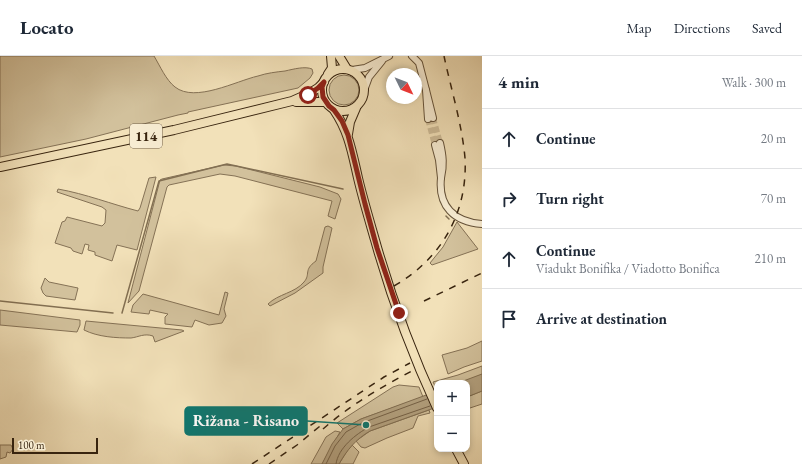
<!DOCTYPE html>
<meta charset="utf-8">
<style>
:root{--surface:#fff;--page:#f6f6f7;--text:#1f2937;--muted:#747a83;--line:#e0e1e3}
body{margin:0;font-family:"EB Garamond",serif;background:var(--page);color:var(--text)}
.controls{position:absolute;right:12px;bottom:12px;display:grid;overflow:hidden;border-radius:8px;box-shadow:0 2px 6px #0003}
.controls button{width:36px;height:36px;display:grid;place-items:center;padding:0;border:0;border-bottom:1px solid var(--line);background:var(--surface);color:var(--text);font:20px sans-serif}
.compass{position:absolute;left:386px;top:12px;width:36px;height:36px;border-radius:50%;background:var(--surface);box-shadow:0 2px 6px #0003;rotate:133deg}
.scale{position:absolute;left:12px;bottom:10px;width:86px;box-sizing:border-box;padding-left:4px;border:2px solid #38240f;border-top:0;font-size:11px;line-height:14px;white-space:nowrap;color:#38240f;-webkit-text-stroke:3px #f7ecd2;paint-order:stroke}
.stop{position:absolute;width:12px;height:12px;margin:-9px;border:3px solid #8f2418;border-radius:50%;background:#fff}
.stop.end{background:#8f2418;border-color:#fff;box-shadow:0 1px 4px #0008}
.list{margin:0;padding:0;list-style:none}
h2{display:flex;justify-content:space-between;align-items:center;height:52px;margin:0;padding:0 16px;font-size:17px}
h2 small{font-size:13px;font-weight:400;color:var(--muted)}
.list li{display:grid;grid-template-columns:26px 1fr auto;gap:12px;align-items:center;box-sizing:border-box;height:60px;padding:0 16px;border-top:1px solid var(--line)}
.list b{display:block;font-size:15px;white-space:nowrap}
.list p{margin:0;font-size:13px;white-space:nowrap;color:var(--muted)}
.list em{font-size:13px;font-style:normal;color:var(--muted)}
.icon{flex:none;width:22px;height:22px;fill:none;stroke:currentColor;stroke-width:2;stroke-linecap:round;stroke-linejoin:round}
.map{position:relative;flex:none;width:482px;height:408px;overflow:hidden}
header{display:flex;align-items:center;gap:24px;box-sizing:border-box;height:56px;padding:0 20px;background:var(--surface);border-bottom:1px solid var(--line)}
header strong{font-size:19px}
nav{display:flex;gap:22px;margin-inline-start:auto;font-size:14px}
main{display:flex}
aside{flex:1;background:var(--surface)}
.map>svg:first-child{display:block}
</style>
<header>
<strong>Locato</strong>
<nav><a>Map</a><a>Directions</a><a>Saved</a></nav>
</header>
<main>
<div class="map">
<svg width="482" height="408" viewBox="0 0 482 408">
<rect width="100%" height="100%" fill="#f2e1b9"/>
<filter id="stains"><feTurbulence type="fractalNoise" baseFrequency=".005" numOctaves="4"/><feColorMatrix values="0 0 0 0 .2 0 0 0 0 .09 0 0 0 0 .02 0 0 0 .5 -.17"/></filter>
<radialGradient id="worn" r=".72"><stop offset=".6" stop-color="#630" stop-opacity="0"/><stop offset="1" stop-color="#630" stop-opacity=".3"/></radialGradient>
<!-- green -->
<g fill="#d2c19c" stroke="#857256">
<path d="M0,0H154C160,10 166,24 175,31C195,47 236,25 258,20C267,17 276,16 285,15C294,13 305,10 312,13L313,17L310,22L298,32L188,56V57L178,59L86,83L0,101Z"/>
<circle cx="344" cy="34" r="15"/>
<path d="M224,109L236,110L320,131L338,138L341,143L335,163L328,160L332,145L235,120L220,118L169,129L167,131L139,235L128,247L160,124L162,123Z"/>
<path d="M156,121L137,194L117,189L112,205L95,199V196L88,194L89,189L85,188L82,198L73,195L71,192L55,187L62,166L65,165L67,161L102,170L105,167L106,154L102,151L57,136L58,133C86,138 111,148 138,155L140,152L149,122Z"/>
<path d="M457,166L478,193L432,209L430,207L443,191Z"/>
<path d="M328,170L332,172L323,211V217L295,237L270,250L268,248C278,238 295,237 304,226C311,218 303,214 316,205L325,171Z"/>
<path d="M45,222L49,226L78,232L75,244L46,240L43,237L41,232Z"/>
<path d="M225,236L228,237L224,253L226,260L222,267L209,269L195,264L192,271L165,268V261L168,258L150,254L149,258L131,256L133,249L143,238L219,259Z"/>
<path d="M0,254L80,264V269L77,276L0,269Z"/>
<path d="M86,265L182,274L184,275L155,286L153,280C144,277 139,281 131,282C116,282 98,281 84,274Z"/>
<path d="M482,285V305L464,311L448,318L442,299L467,292Z"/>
<path d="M482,310V319L461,327H437V334L433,326L458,319Z"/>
<path d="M399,329L419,331L423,341L361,363L343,373L337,367L393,331Z"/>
<path d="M482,335V348L467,353V341Z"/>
<path d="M429,354L430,357L418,360L413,372L387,382L365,392L361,391L356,385L370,375Z"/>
<path d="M335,375L340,376L322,408H311L326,381Z"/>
<path d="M0,389H11L13,393L10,397L7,396L6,401L0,403Z"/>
<path d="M352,389L359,396L353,408H339L347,395Z"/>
</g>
<!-- water -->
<g fill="#b3a17f" stroke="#826f52">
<path d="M482,318V335L467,341V327H458Z"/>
<path d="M437,335V351L370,375C356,383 347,394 339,408H322L332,388L343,373L361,363Z"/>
</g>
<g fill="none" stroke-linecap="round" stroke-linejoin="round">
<!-- shore -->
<g stroke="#766247" stroke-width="1">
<path d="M326,408L335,390L346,376L362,367L427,343"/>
<path d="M336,408C338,392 356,378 369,371L430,350"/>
</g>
<!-- stream -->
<g stroke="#826f52" stroke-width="1.5">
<path d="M446,160L449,163"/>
<path d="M0,245L113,257"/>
<path d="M122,257L159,125L227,108L343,133"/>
</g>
<!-- minor-tunnel -->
<g stroke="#cdbb97" stroke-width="6" stroke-dasharray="6 3" stroke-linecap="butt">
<path d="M433,62L440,87"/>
<path d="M428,63L435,89"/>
</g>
<defs>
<g id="minor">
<path d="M412,0L419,7L426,34"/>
<path d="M352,14L365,12L389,0"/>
<path d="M365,32L369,21L382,5"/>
<path d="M428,63L426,34L433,62"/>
<path d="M435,89L439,104L441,122C444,109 443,100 440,87"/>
<path d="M441,122C438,150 454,166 482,168"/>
</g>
<g id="major">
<path d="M339,0L347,13"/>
<circle cx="343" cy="34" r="21"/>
<path d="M328,18L332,12L331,0"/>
<path d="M296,46H325"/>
<path d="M334,54C349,76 352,96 358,122C363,143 369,163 375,184C391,241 412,298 437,352"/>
<path d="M348,78L350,66L356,52"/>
<path d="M0,111L174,74L292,45L310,37L318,32L324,26"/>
<path d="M456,393L464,408"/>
</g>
</defs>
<!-- minor casing -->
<use href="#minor" stroke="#66533a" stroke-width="8"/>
<!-- major casing -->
<use href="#major" stroke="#38240f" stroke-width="10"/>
<!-- minor -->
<use href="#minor" stroke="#f7ecd2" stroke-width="6"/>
<!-- major -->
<use href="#major" stroke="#f2e1b9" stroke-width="8"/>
<!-- rail -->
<g stroke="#38240f" stroke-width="1.5" stroke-dasharray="7 7" stroke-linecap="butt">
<path d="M394,230C441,203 468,157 465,102C462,68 451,33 444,0"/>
<path d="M424,245L482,217"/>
<path d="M323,373C349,350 381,331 412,315"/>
<path d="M252,408L384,321L410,307"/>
<path d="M269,408L297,389L325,366"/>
</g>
</g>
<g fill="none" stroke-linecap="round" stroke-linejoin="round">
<!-- route -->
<path stroke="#8f2418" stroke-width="5" d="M308,39L318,32L324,26L322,31L323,41L329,50L334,54L342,65L348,79L365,148L377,192L399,257"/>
</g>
<g text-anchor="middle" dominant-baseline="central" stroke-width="3.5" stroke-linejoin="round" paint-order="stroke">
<!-- shield labels -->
<rect fill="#f7ecd2" stroke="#71604a" stroke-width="1" x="130" y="68" width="32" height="24" rx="3"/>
<g font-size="14" font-weight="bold" fill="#38240f">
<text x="146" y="80">114</text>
</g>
</g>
<!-- callouts -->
<path fill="none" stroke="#0f766e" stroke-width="1.5" d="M366 369L307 365"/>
<circle fill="#0f766e" stroke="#f7ecd2" stroke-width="1.5" cx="366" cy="369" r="4"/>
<rect fill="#0f766e" stroke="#0f766e" stroke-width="1.5" x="185" y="351" width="122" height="28" rx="4"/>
<g font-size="16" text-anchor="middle" font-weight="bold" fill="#fff">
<text x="246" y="370">Rižana - Risano</text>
</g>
<rect width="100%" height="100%" filter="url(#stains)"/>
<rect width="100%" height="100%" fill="url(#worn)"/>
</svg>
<div class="controls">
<button>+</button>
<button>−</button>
</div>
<svg class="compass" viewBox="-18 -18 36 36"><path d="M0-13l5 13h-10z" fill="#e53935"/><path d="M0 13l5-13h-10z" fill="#747a83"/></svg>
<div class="scale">100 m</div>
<div class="stop" style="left:308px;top:39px"></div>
<div class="stop end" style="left:399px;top:257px"></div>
</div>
<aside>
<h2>4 min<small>Walk · 300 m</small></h2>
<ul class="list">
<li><svg class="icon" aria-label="ahead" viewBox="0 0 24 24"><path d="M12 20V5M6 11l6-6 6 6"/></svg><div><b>Continue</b></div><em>20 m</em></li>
<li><svg class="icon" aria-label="right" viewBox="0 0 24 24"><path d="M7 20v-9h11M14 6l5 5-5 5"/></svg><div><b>Turn right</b></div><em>70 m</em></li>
<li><svg class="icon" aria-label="ahead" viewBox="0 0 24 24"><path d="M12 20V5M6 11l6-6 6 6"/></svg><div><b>Continue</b><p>Viadukt Bonifika / Viadotto Bonifica</p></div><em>210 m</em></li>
<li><svg class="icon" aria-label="arrive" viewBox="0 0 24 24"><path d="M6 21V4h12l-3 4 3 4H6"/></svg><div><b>Arrive at destination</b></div></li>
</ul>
</aside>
</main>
